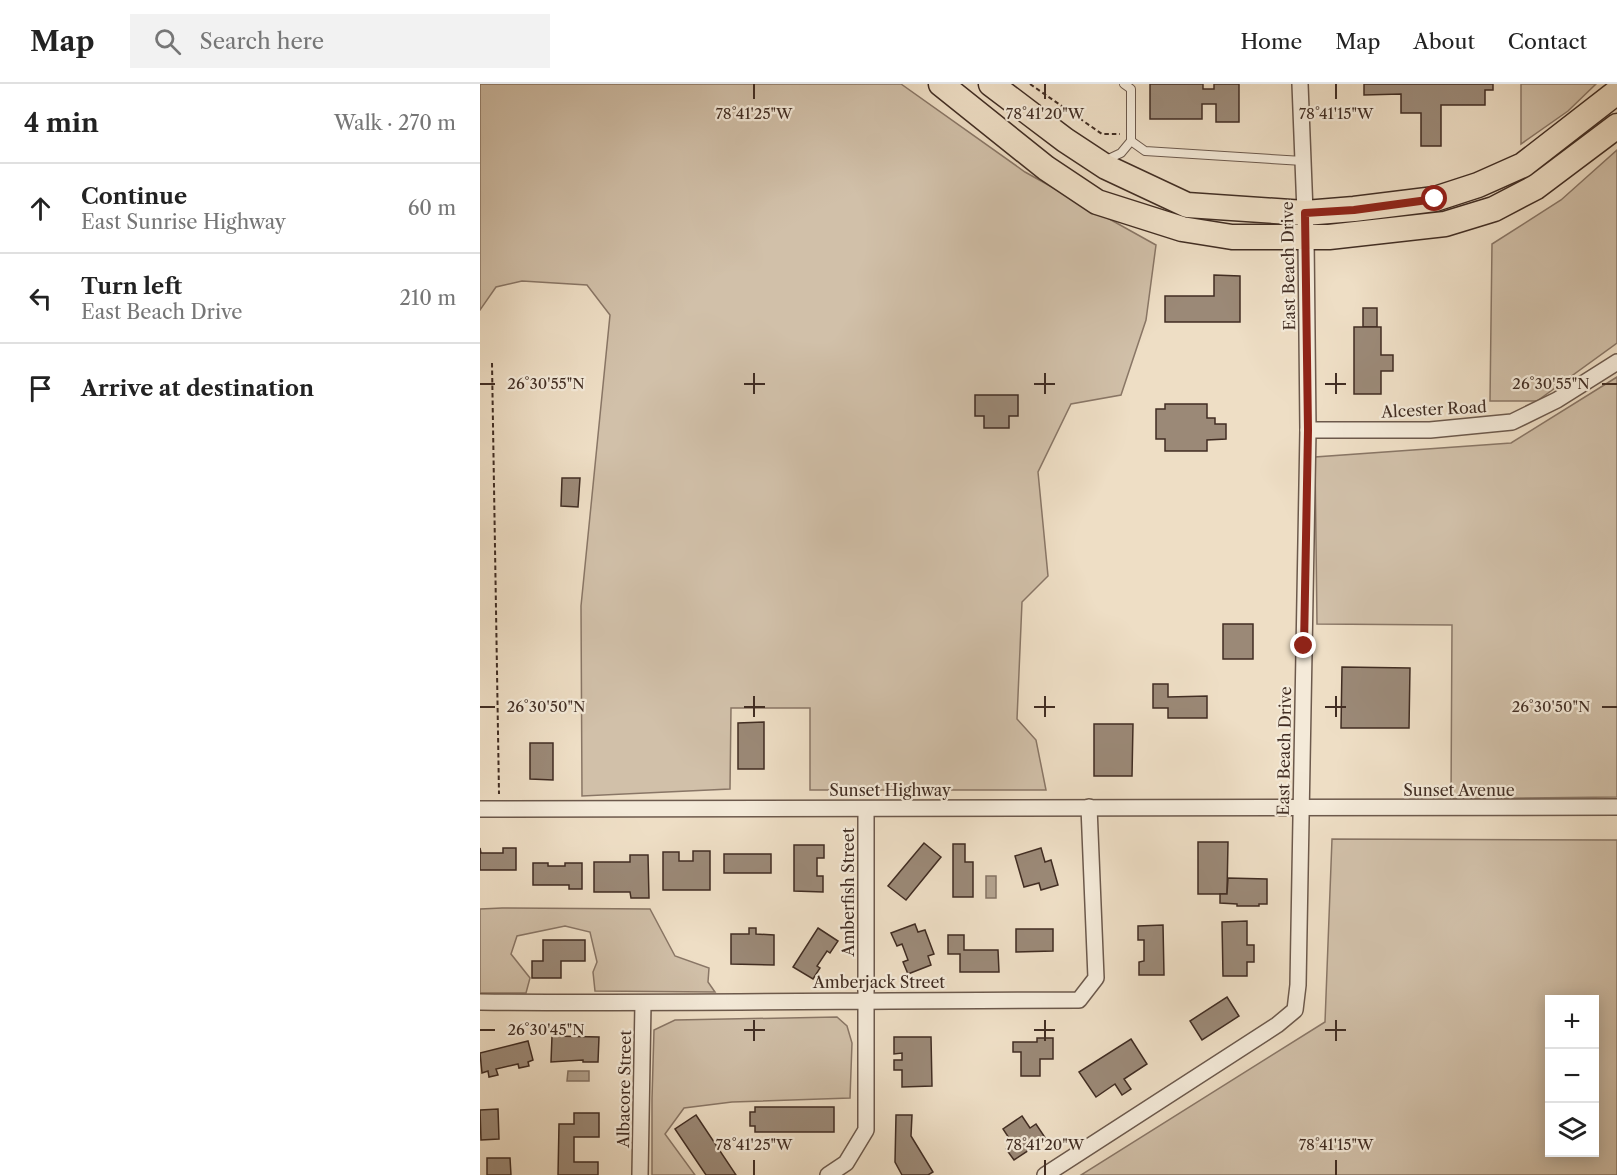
<!DOCTYPE html>
<meta charset="utf-8">
<style>
:root{--surface:#fff;--page:#f2f2f2;--text:#222;--muted:#767676;--line:#e0e0e0}
body{margin:0;font-family:"Libre Caslon Text",serif;background:var(--page);color:var(--text)}
.controls{position:absolute;right:18px;bottom:18px;display:grid;overflow:hidden;border-radius:0px;box-shadow:0 3px 15px #0003}
.controls button{width:54px;height:54px;display:grid;place-items:center;padding:0;border:0;border-bottom:2px solid var(--line);background:var(--surface);color:var(--text);font:30px sans-serif}
.stop{position:absolute;width:18px;height:18px;margin:-14px;border:4px solid #8f2418;border-radius:50%;background:#fff}
.stop.end{background:#8f2418;border-color:#fff;box-shadow:0 2px 6px #0008}
.list{margin:0;padding:0;list-style:none}
h2{display:flex;justify-content:space-between;align-items:center;height:78px;margin:0;padding:0 24px;font-size:26px}
h2 small{font-size:20px;font-weight:400;color:var(--muted)}
.list li{display:grid;grid-template-columns:39px 1fr auto;gap:18px;align-items:center;box-sizing:border-box;height:90px;padding:0 24px;border-top:2px solid var(--line)}
.list b{display:block;font-size:22px;white-space:nowrap}
.list p{margin:0;font-size:20px;white-space:nowrap;color:var(--muted)}
.list em{font-size:20px;font-style:normal;color:var(--muted)}
.icon{flex:none;width:33px;height:33px;fill:none;stroke:currentColor;stroke-width:2;stroke-linecap:round;stroke-linejoin:round}
.map{position:relative;flex:none;width:1137px;height:1091px;overflow:hidden}
header{display:flex;align-items:center;gap:36px;box-sizing:border-box;height:84px;padding:0 30px;background:var(--surface);border-bottom:2px solid var(--line)}
header strong{font-size:28px}
nav{display:flex;gap:33px;margin-inline-start:auto;font-size:21px}
.search{width:420px;height:54px;background:var(--page);display:flex;align-items:center;gap:15px;box-sizing:border-box;padding:0 21px;border-radius:0px;color:var(--muted);font-size:22px}
main{display:flex}
aside{flex:1;background:var(--surface)}
.map>svg:first-child{display:block}
</style>
<header>
<strong>Map</strong>
<div class="search"><svg class="icon" aria-label="search" viewBox="0 0 24 24"><circle cx="10" cy="10" r="6"/><path d="M15 15l6 6"/></svg>Search here</div>
<nav><a>Home</a><a>Map</a><a>About</a><a>Contact</a></nav>
</header>
<main>
<aside>
<h2>4 min<small>Walk · 270 m</small></h2>
<ul class="list">
<li><svg class="icon" aria-label="ahead" viewBox="0 0 24 24"><path d="M12 20V5M6 11l6-6 6 6"/></svg><div><b>Continue</b><p>East Sunrise Highway</p></div><em>60 m</em></li>
<li><svg class="icon" aria-label="left" viewBox="0 0 24 24"><path d="M17 20v-9H6M10 6l-5 5 5 5"/></svg><div><b>Turn left</b><p>East Beach Drive</p></div><em>210 m</em></li>
<li><svg class="icon" aria-label="arrive" viewBox="0 0 24 24"><path d="M6 21V4h12l-3 4 3 4H6"/></svg><div><b>Arrive at destination</b></div></li>
</ul>
</aside>
<div class="map">
<svg width="1137" height="1091" viewBox="0 0 1137 1091">
<rect width="100%" height="100%" fill="#eedec5"/>
<filter id="stains"><feTurbulence type="fractalNoise" baseFrequency=".00333" numOctaves="4"/><feColorMatrix values="0 0 0 0 .2 0 0 0 0 .09 0 0 0 0 .02 0 0 0 .5 -.17"/></filter>
<radialGradient id="worn" r=".72"><stop offset=".6" stop-color="#630" stop-opacity="0"/><stop offset="1" stop-color="#630" stop-opacity=".3"/></radialGradient>
<!-- green -->
<g fill="#d1c0a9" stroke="#897666" stroke-width="1.5" fill-rule="evenodd">
<path d="M0,0H421L545,88L676,161L666,236L641,311L591,320L558,388L568,492L542,518L537,635L556,656L566,706H330V624H251L250,705L102,712L101,522L130,231L107,201L42,197L16,203L0,226Z"/>
<path d="M1041,0H1116L1088,27L1041,60Z"/>
<path d="M1137,66V259L1057,317H1010L1012,160L1081,116Z"/>
<path d="M1137,293V713L971,715L972,541L837,540L835,373L1031,359Z"/>
<path d="M852,755L1137,756V1091H601L845,938ZM1070,916H1114V1068H1070Z"/>
<path d="M22,824L170,825L195,872L229,884L228,898L235,908L115,907L113,888L117,878L110,848L85,842L37,852L31,870L50,894L46,909H0V825Z"/>
<path d="M357,933L367,942L372,959L370,1014L252,1018L204,1024L185,1050L215,1091H172V1015L174,946L195,936Z"/>
</g>
<!-- water -->
<g fill="#b3a28e" stroke="#857363" stroke-width="1.5">
<rect x="506" y="792" width="10" height="22"/>
<path d="M88,987H109V997H87Z"/>
</g>
<!-- building -->
<g fill="#9b8977" stroke="#412d23" stroke-width="1.5">
<path d="M670,0H723V5H734V0H759V38H736V20H722V35H670Z"/>
<path d="M884,0H1013V6H1005V21H961V62H941V29H921V10L884,11Z"/>
<path d="M734,191L760,192V238H685V212H734Z"/>
<rect x="883" y="224" width="14" height="19"/>
<path d="M874,243H901V271H913V287H901V310H874Z"/>
<path d="M495,311H538V332H529V344H504V332H495Z"/>
<path d="M685,320H727V334H735V340H746V355L727,356V367H685V355H676V325H685Z"/>
<path d="M82,394H100L98,423L81,422Z"/>
<rect x="743" y="540" width="30" height="35"/>
<path d="M862,583L930,584L929,644H861Z"/>
<path d="M673,600H688V613L727,612V634H688V624H673Z"/>
<path d="M284,638V685H258V639Z"/>
<path d="M614,640H653L652,692H614Z"/>
<path d="M50,659H73V696L50,695Z"/>
<path d="M718,758H748L747,810H718Z"/>
<path d="M444,759L461,773L426,816L408,802Z"/>
<path d="M473,760H485V778H493V813H473Z"/>
<path d="M314,761H344V774H337V792H343V808L314,807Z"/>
<path d="M0,764L1,769H23V764H36V786H0Z"/>
<path d="M561,764L565,778L571,776L578,801L561,806L559,799L544,803L535,772Z"/>
<path d="M213,767H230V806H183V768H199V777H213Z"/>
<rect x="244" y="770" width="47" height="19"/>
<path d="M150,771H168L169,814H151L150,808H114V778H150Z"/>
<path d="M53,779H68V782H85V779H102V805H89V801H53Z"/>
<path d="M748,794L787,795V820H779V822H757V820L740,819V810H747Z"/>
<path d="M767,837V861H774V878H767V892H743L742,838Z"/>
<path d="M435,840L438,848L445,846L454,870L448,872L451,881L428,890L423,878L428,876L422,860L417,862L411,849Z"/>
<path d="M683,841L684,891H659V878L664,877V856H658V842Z"/>
<path d="M269,844H276V850L294,851V881L251,880V850H269Z"/>
<path d="M338,844L358,857L350,869L347,867L337,882L340,884L333,895L313,883Z"/>
<path d="M536,845H573V867L536,868Z"/>
<path d="M468,851H484V866H518L519,888H480V870H468Z"/>
<path d="M63,856H105V877H81V894H52V877H63Z"/>
<path d="M747,913L759,932L722,956L710,937Z"/>
<path d="M72,952L119,953L118,978H103V976L71,978Z"/>
<path d="M414,953H451L452,1002L422,1003V986H414V976H422V969L414,970Z"/>
<path d="M557,954H573V975H560V992H541V968H533V958H557Z"/>
<path d="M651,955L667,980L644,995L651,1005L642,1011L635,1000L616,1013L599,988Z"/>
<path d="M48,957L53,976L48,978L49,982L39,984L38,980L16,985L18,991L9,993L8,987L2,989L0,969Z"/>
<path d="M275,1023H354V1048H275V1042H270V1028H275Z"/>
<path d="M18,1025L19,1055L1,1056L0,1026Z"/>
<path d="M94,1029H119V1053H94V1078H118V1091H78L79,1040H94Z"/>
<path d="M216,1031L256,1091H226L195,1045Z"/>
<path d="M416,1031H432L431,1052L453,1088L448,1091H422L415,1078Z"/>
<path d="M542,1032L550,1044L556,1040L566,1055L534,1076L526,1065L533,1060L523,1045Z"/>
<path d="M7,1074H30L31,1091H7Z"/>
</g>
<g fill="none" stroke-linecap="round" stroke-linejoin="round">
<defs>
<g id="lane">
<path d="M651,57L665,67L823,77"/>
<path d="M624,77L641,69L651,57V5L644,0"/>
</g>
<g id="street">
<path d="M828,346H950L1032,338L1077,316L1137,278"/>
<path d="M0,725L1137,723"/>
<path d="M0,918C200,920 399,916 599,916L616,894L609,723"/>
<path d="M160,1091L163,919"/>
<path d="M348,1091L366,1079L386,1046V725"/>
<path d="M565,1091L797,941L815,926L818,901L828,346L826,154L820,0"/>
</g>
<g id="primary">
<path d="M461,0L566,84L617,118L702,145L752,153H849L965,140L1014,125L1056,103L1137,42"/>
<path d="M511,0L585,56L626,83L707,121L825,129L874,125L955,115L998,101L1043,81L1137,8"/>
</g>
</defs>
<!-- lane casing -->
<use href="#lane" stroke="#6c594c" stroke-width="10"/>
<!-- street casing -->
<use href="#street" stroke="#6c594c" stroke-width="18"/>
<!-- primary casing -->
<use href="#primary" stroke="#412d23" stroke-width="27"/>
<!-- path -->
<g stroke="#412d23" stroke-width="2" stroke-dasharray="4.5 3" stroke-linecap="butt">
<path d="M550,0L622,50H640"/>
<path d="M12,279L19,710"/>
</g>
<!-- lane -->
<use href="#lane" stroke="#f4ead9" stroke-width="8"/>
<!-- street -->
<use href="#street" stroke="#f4ead9" stroke-width="15"/>
<!-- primary -->
<use href="#primary" stroke="#eedec5" stroke-width="24"/>
</g>
<g fill="none" stroke-linecap="round" stroke-linejoin="round">
<!-- route -->
<path stroke="#8f2418" stroke-width="8" d="M824,562L828,346L825,129L874,126L955,115"/>
</g>
<!-- ticks -->
<path fill="none" stroke="#412d23" stroke-width="2" d="M274,0V15M565,0V15M856,0V15M274,289V310M565,289V310M856,289V310M0,300H15M264,300H285M554,300H575M845,300H866M1122,300H1137M274,612V633M565,612V633M856,612V633M0,623H15M264,623H285M554,623H575M845,623H866M1122,623H1137M274,936V957M565,936V957M856,936V957M0,946H15M264,946H285M554,946H575M845,946H866M274,1076V1091M565,1076V1091M856,1076V1091"/>
<g text-anchor="middle" dominant-baseline="central" stroke-width="4.5" stroke-linejoin="round" paint-order="stroke">
<!-- street labels -->
<g font-size="16" fill="#412d23" stroke="#f4ead9">
<text transform="translate(808 182) rotate(-91)">East Beach Drive</text>
<text transform="translate(954 325) rotate(-3)">Alcester Road</text>
<text transform="translate(804 667) rotate(-89)">East Beach Drive</text>
<text x="410" y="706">Sunset Highway</text>
<text x="979" y="706">Sunset Avenue</text>
<text transform="translate(368 808) rotate(-90)">Amberfish Street</text>
<text x="399" y="898">Amberjack Street</text>
<text transform="translate(144 1005) rotate(-89)">Albacore Street</text>
</g>
</g>
<g font-size="15" text-anchor="middle" fill="#412d23" stroke="#f4ead9" stroke-width="4.5" stroke-linejoin="round" paint-order="stroke">
<text x="274" y="35">78°41'25"W</text>
<text x="565" y="35">78°41'20"W</text>
<text x="856" y="35">78°41'15"W</text>
<text x="66" y="305">26°30'55"N</text>
<text x="1071" y="305">26°30'55"N</text>
<text x="66" y="628">26°30'50"N</text>
<text x="1071" y="628">26°30'50"N</text>
<text x="66" y="951">26°30'45"N</text>
<text x="274" y="1066">78°41'25"W</text>
<text x="565" y="1066">78°41'20"W</text>
<text x="856" y="1066">78°41'15"W</text>
</g>
<rect width="100%" height="100%" filter="url(#stains)"/>
<rect width="100%" height="100%" fill="url(#worn)"/>
</svg>
<div class="controls">
<button>+</button>
<button>−</button>
<button><svg class="icon" aria-label="layers" viewBox="0 0 24 24"><path d="M12 4l9 5-9 5-9-5zM3 14l9 5 9-5"/></svg></button>
</div>
<div class="stop" style="left:955px;top:115px"></div>
<div class="stop end" style="left:824px;top:562px"></div>
</div>
</main>
